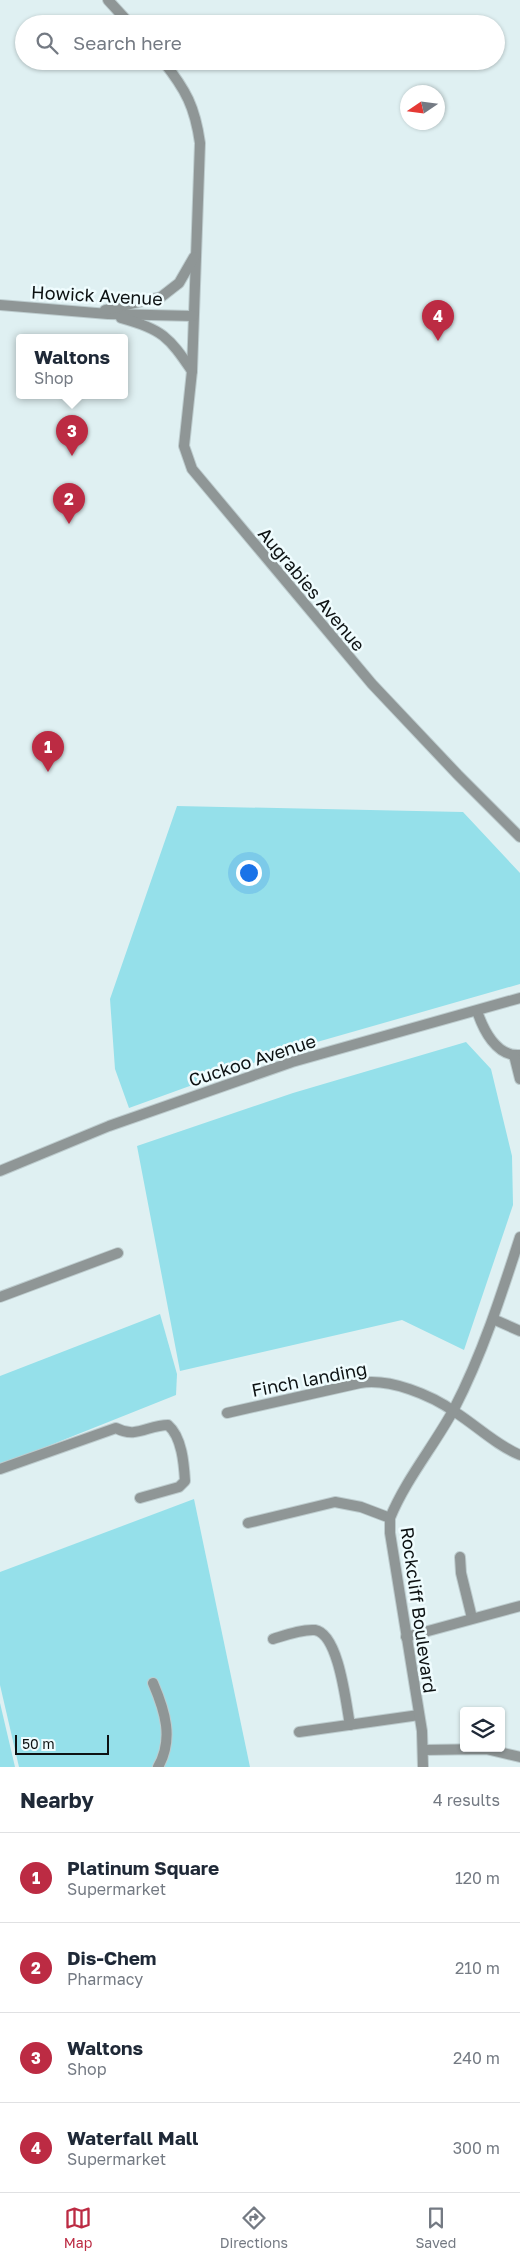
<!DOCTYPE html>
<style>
:root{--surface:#fff;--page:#f6f6f7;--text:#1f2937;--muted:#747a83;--line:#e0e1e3;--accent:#bc2b43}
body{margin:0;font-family:"Golos Text",sans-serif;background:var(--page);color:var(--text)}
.controls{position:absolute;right:15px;bottom:15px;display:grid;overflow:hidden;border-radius:5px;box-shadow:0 1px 4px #0004}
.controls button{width:45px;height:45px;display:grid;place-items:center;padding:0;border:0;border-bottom:1px solid var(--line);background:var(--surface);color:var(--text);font:25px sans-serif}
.compass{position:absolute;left:400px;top:85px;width:45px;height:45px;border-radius:50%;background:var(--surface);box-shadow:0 1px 4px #0004;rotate:257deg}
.scale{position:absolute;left:15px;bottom:12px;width:94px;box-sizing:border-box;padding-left:5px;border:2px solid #0d1213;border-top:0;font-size:14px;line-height:18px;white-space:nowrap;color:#0d1213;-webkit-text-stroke:4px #effcfe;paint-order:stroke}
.you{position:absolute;left:248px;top:872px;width:18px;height:18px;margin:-12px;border:4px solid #fff;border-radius:50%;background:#1a73e8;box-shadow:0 0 0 8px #1a73e833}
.badge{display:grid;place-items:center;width:32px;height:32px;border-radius:50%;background:var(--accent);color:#fff;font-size:16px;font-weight:700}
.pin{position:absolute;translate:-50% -41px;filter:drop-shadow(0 1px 2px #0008)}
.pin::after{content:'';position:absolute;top:26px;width:18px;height:15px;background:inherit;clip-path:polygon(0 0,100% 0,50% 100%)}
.popup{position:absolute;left:16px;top:334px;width:112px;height:65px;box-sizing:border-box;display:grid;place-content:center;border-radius:5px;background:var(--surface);filter:drop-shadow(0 1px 4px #0005);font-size:16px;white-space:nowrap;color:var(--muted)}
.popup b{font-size:19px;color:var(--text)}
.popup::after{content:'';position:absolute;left:50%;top:100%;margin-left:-10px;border:10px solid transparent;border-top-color:var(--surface)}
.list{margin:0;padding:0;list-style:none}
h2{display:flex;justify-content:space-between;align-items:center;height:65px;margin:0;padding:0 20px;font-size:21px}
h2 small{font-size:16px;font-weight:400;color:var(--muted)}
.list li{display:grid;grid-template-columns:32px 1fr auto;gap:15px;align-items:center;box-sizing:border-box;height:90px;padding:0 20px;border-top:1px solid var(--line)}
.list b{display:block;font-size:19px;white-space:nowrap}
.list p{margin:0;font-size:16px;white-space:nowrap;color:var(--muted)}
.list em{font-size:16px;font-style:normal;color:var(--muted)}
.icon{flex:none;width:28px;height:28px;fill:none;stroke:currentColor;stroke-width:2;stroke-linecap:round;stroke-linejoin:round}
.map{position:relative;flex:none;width:520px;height:1767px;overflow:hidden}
.search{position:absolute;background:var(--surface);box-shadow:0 1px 4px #0004;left:15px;right:15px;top:15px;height:55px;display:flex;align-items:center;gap:12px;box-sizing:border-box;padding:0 18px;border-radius:28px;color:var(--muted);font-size:19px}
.sheet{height:425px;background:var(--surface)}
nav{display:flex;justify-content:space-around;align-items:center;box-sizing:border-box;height:70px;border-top:1px solid var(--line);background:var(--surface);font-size:14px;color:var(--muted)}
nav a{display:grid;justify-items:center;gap:2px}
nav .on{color:var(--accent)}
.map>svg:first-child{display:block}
</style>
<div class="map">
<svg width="520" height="1767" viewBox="0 0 520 1767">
<rect width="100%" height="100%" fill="#dff0f2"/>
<!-- green -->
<g fill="#95e0ea">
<path d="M177,806L463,812L520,873V984L289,1050L129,1108L115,1069L110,999Z"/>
<path d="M466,1042L491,1069L512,1156L513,1205L464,1350L402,1320L180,1371L137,1146L293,1093Z"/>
<path d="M160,1314L177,1374L176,1395L3,1464L0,1463V1376Z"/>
<path d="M194,1499L250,1767H19L0,1685V1572Z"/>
<path d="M0,1703L15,1767H0Z"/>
</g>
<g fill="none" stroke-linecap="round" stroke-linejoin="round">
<defs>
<g id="minor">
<path d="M108,0L130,24"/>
<path d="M163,61C186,90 195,107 200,143L192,371L184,446L192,469L372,684L458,775L520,837"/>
<path d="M0,305L108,314L193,316"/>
<path d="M105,310L161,297L179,283L194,257"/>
<path d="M121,318C162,329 169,337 192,371"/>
<path d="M477,1011C483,1029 496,1057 520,1055"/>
<path d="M514,1055L520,1079"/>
<path d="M0,1171L109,1126L292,1062L520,998"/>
<path d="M0,1297L118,1253"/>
<path d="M493,1319L520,1331"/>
<path d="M227,1413L360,1383C390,1378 431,1395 455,1412C477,1426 496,1445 520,1455"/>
<path d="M0,1469L116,1428C136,1439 148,1425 168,1425C182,1437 184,1464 185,1481L179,1487L140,1498"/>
<path d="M248,1523L335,1502L361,1507L390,1518"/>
<path d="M460,1557L461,1573L472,1618"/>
<path d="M406,1637L520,1606"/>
<path d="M273,1639C286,1635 302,1629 315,1630C339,1634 346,1704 350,1725"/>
<path d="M153,1683C165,1711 174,1739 158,1767"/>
<path d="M299,1732L419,1715"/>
<path d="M423,1750L486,1749L520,1757"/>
<path d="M423,1767L422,1731L390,1533V1518C406,1479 434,1446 454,1409C482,1355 501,1296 520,1237"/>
</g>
</defs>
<!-- minor casing -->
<use href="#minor" stroke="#bdccce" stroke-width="12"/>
<!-- minor -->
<use href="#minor" stroke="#8f9696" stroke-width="10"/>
</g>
<g text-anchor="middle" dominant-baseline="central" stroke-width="5" stroke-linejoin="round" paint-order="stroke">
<!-- street labels -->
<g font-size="18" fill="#0d1213" stroke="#effcfe">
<text transform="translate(97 295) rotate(3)">Howick Avenue</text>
<text transform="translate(312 589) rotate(50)">Augrabies Avenue</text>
<text transform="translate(252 1060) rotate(-18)">Cuckoo Avenue</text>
<text transform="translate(309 1379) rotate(-11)">Finch landing</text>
<text transform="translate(419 1610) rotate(82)">Rockcliff Boulevard</text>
</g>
</g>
</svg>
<div class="controls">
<button><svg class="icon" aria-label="layers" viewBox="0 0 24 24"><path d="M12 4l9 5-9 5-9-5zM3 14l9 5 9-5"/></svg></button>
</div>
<svg class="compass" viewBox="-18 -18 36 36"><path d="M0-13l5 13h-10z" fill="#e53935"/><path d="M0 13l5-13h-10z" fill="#747a83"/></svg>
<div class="scale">50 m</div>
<div class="you"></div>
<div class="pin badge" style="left:48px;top:772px">1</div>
<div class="pin badge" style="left:69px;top:524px">2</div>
<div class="pin badge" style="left:72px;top:456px">3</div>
<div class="popup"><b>Waltons</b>Shop</div>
<div class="pin badge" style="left:438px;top:341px">4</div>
<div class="search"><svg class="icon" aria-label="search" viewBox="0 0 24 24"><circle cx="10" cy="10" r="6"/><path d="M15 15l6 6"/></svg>Search here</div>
</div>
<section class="sheet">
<h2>Nearby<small>4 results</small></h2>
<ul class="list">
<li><span class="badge">1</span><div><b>Platinum Square</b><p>Supermarket</p></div><em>120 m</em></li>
<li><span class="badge">2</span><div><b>Dis-Chem</b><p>Pharmacy</p></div><em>210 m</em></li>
<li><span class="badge">3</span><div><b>Waltons</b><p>Shop</p></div><em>240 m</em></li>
<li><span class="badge">4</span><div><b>Waterfall Mall</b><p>Supermarket</p></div><em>300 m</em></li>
</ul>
</section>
<nav>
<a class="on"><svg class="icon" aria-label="map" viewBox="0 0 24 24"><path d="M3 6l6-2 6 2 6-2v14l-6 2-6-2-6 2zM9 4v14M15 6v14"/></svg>Map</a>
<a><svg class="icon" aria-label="directions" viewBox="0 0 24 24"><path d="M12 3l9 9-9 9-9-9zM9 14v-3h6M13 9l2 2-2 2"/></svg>Directions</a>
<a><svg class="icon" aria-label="saved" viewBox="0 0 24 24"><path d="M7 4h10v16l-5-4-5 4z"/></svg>Saved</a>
</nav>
